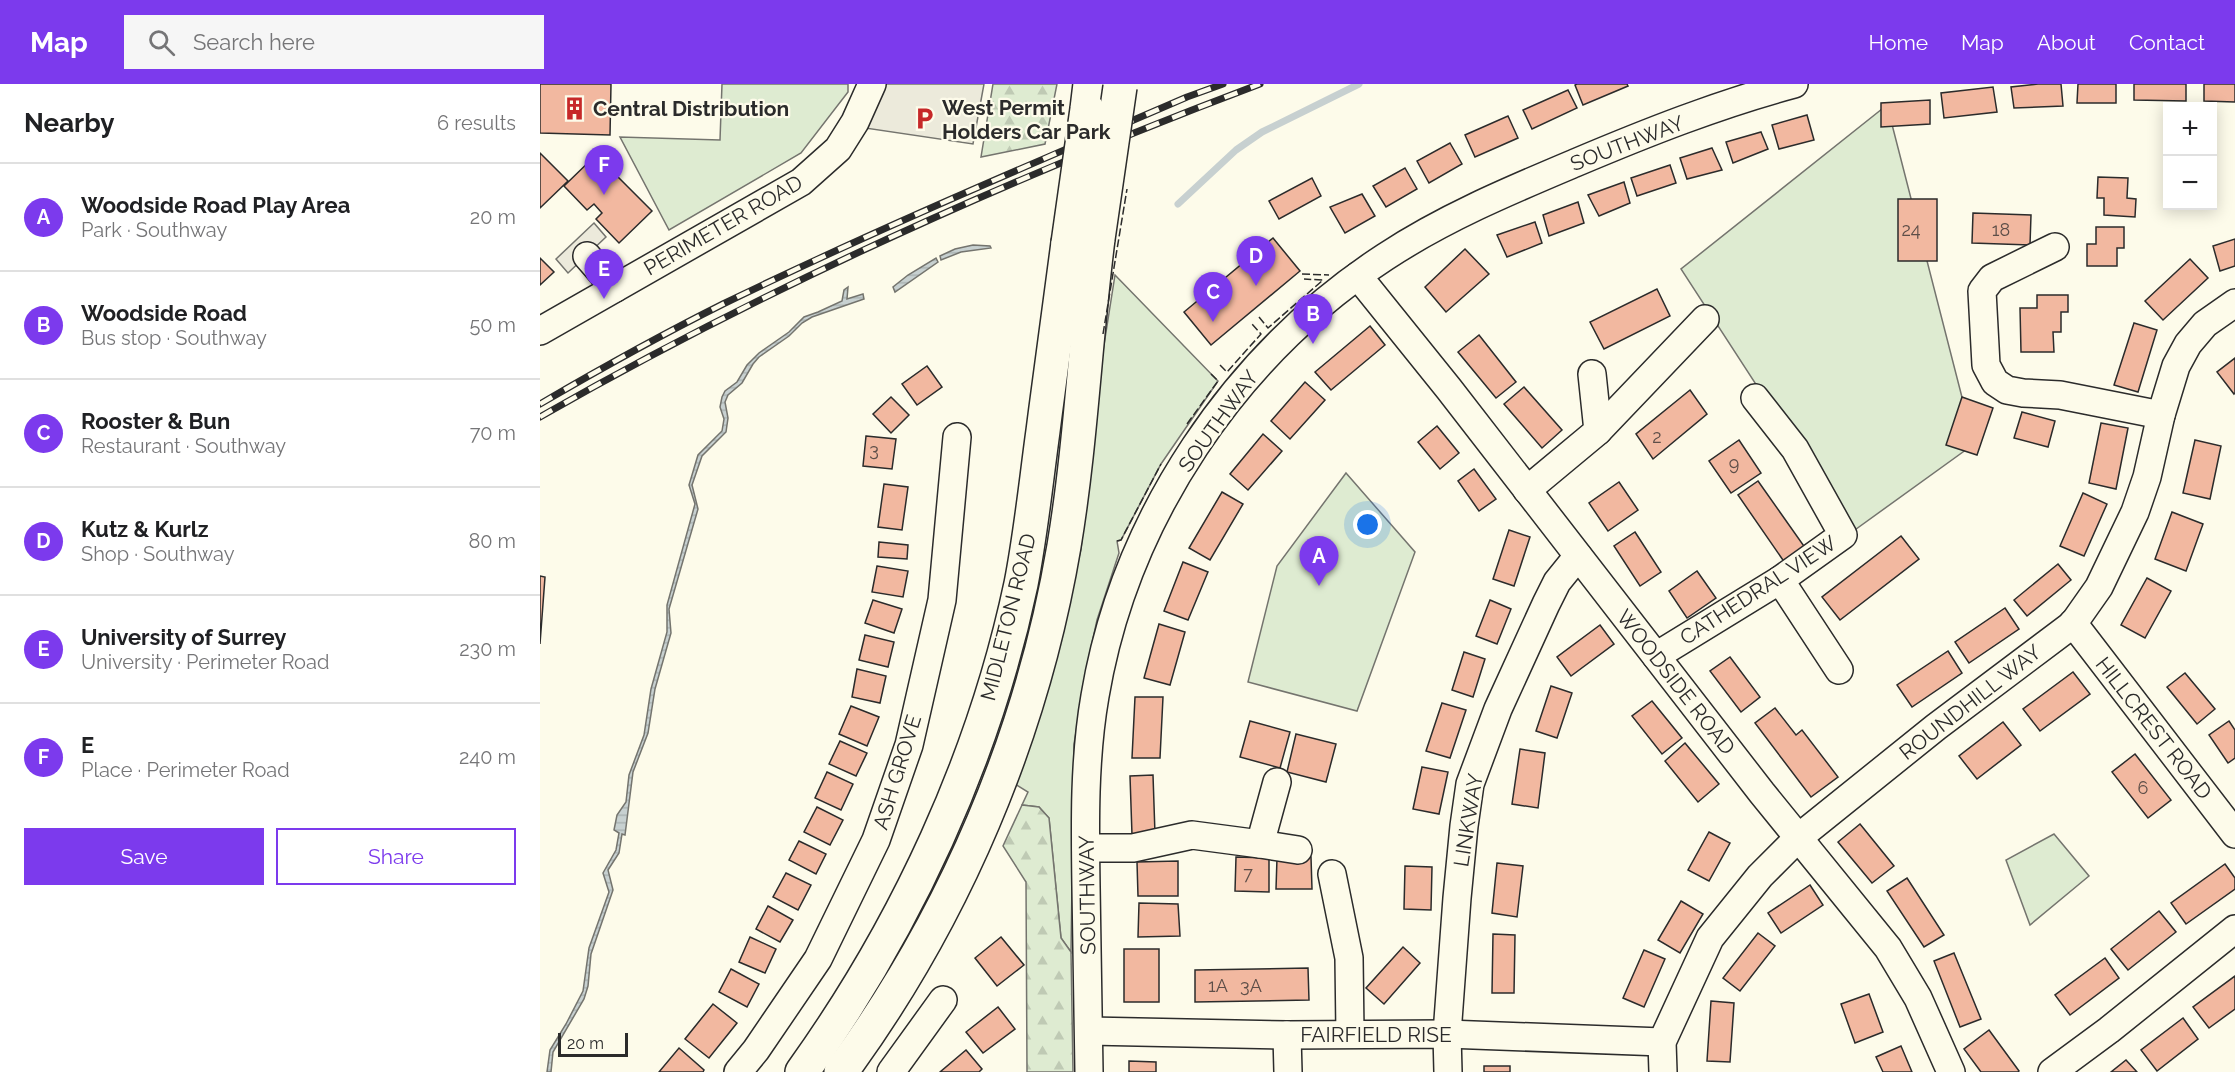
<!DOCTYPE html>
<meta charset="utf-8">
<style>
:root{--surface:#fff;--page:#f6f6f6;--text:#202124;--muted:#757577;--line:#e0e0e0;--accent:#7c3aed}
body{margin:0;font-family:Raleway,sans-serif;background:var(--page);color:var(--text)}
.controls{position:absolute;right:18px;top:18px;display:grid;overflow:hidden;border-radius:0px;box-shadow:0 3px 15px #0003}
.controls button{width:54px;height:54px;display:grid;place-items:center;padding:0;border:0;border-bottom:2px solid var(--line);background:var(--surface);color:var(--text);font:30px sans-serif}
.scale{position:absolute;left:18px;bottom:15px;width:70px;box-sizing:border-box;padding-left:6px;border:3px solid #2b2b2b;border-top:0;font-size:16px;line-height:21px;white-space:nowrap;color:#2b2b2b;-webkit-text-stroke:4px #fdfbea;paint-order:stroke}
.you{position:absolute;left:828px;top:441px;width:21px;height:21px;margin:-15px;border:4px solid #fff;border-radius:50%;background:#1a73e8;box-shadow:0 0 0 9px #1a73e833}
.badge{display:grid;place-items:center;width:39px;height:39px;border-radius:50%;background:var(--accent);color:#fff;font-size:20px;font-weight:700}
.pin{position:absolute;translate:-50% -50px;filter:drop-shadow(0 2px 3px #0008)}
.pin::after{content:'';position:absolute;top:32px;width:21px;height:18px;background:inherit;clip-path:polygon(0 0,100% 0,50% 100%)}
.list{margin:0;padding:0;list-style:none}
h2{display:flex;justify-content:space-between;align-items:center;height:78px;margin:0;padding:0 24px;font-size:26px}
h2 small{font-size:20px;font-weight:400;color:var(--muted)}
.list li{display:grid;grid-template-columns:39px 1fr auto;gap:18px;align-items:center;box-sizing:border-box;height:108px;padding:0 24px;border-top:2px solid var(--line)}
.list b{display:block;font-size:22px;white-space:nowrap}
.list p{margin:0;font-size:20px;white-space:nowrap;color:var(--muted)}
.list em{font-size:20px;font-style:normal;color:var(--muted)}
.actions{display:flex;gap:12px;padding:18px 24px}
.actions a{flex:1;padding:14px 0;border:2px solid var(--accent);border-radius:0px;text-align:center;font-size:21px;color:var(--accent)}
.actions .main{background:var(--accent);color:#fff}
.icon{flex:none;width:33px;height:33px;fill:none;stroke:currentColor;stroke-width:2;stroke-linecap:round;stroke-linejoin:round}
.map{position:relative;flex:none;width:1695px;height:988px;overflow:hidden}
header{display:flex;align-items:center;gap:36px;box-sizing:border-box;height:84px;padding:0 30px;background:var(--accent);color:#fff}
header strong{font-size:28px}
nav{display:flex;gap:33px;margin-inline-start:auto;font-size:21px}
.search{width:420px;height:54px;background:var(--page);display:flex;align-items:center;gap:15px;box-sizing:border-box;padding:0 21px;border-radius:0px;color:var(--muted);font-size:22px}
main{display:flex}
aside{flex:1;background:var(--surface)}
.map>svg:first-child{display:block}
</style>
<header>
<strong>Map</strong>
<div class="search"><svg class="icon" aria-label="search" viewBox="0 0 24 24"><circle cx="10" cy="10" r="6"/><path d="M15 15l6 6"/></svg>Search here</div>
<nav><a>Home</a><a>Map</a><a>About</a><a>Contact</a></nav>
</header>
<main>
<aside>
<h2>Nearby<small>6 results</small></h2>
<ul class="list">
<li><span class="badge">A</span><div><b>Woodside Road Play Area</b><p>Park · Southway</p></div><em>20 m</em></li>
<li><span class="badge">B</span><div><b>Woodside Road</b><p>Bus stop · Southway</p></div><em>50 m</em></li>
<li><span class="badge">C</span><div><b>Rooster &amp; Bun</b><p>Restaurant · Southway</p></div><em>70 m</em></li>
<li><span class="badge">D</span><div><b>Kutz &amp; Kurlz</b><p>Shop · Southway</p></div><em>80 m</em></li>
<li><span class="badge">E</span><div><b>University of Surrey</b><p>University · Perimeter Road</p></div><em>230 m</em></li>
<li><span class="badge">F</span><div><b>E</b><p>Place · Perimeter Road</p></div><em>240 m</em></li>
</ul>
<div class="actions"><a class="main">Save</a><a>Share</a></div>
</aside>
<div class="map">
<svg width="1695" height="988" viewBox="0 0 1695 988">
<defs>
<pattern id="forest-firs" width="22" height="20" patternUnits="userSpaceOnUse" patternTransform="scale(1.5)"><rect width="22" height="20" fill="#deebd1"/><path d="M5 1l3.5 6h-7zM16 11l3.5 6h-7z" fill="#bfcab4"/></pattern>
<pattern id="water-rules" width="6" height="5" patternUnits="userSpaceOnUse" patternTransform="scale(1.5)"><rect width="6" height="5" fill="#c7d0d0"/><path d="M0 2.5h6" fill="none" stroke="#abb3b3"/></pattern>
</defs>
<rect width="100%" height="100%" fill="#fdfbea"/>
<!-- green -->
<g fill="#deebd1" stroke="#74746e" stroke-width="1.5">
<path d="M182,0H308V8L261,69L129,146L80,53L180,56Z"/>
<path d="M1347,21L1434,360L1312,448L1141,185Z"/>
<path d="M575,191L678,297L621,380L581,456L577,457L579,469L557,536L547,582L534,660L531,868L521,854L509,734L499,723L482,721L488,708L475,700L513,587L541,465L561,280Z"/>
<path d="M806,389L875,468L817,627L708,598L737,482Z"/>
<path d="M1514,750L1549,792L1490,841L1466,776Z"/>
</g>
<!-- forest -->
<g fill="url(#forest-firs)" stroke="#74746e" stroke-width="1.5">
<path d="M453,0H517L505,60L441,73Z"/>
<path d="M482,721L499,723L509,734L521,854L531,868L533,988H487L486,798L463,762Z"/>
</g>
<!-- parking -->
<g fill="#eceadb" stroke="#74746e" stroke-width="1.5">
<path d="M345,0H444L433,60L325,44Z"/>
<path d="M54,139L66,153L28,189L16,175Z"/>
</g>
<!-- water -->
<g fill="url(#water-rules)" stroke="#74746e" stroke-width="1.5">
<path d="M433,161L450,162L451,164L421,168L401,176L400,172L415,165Z"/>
<path d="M396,174L398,178L355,208L353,203L368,191Z"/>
<path d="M308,203L307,215L323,210L324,215L272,233L262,239L249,252L219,273L213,280L202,299L188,311L185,318L188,334L186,348L162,372L152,401L158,425L129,525L131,549L115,605L108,649L93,688L85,751L82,750L79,769L68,786L73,806L51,870L48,902L44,915L13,968L11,988H7L10,966L26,940L43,907L49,864L69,808L63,789L76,766L79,749L74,746L77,731L86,718L89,691L104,651L111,605L127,548V521L155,420L149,401L158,371L182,347L184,335L180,323L182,313L185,307L197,298L207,281L219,269L249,248L264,233L278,228L302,217L304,206Z"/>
</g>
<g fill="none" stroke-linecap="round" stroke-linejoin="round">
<!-- stream -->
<path stroke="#c7d0d0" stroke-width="7" d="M638,120L696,66L722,48L819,0"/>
</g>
<!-- building -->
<g fill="#f2b8a0" stroke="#2b2b2b" stroke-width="1.5">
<path d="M0,0H71L70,51L0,49Z"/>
<path d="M1037,0H1087L1088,2L1043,21L1035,1Z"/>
<path d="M1498,0H1521L1523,22L1474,24L1471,3Z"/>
<path d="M1538,0H1576V19H1537Z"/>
<path d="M1594,0H1646V17L1594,16Z"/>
<path d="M1664,0H1695V18L1664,17Z"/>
<path d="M1453,3L1457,28L1404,34L1401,9Z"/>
<path d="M1028,6L1037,24L992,45L983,26Z"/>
<path d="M1390,16V40L1341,43V19Z"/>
<path d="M1267,31L1274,56L1239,65L1232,41Z"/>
<path d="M968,32L978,54L935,73L925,51Z"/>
<path d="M1221,48L1228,65L1193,79L1186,58Z"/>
<path d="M910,59L922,80L889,99L877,77Z"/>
<path d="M1172,64L1182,86L1147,95L1140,74Z"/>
<path d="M0,69L28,97L0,124Z"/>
<path d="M56,71L112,127L79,159L56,135L62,129L54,120L47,126L24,102Z"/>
<path d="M1130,81L1136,99L1097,112L1091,94Z"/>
<path d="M865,84L877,105L846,123L833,102Z"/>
<path d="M1558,93L1588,94L1587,114L1596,115L1595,133L1564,131V114H1557Z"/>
<path d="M772,94L781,112L739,135L729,117Z"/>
<path d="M1084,98L1090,119L1059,132L1048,111Z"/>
<path d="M822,110L835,132L805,149L790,123Z"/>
<rect x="1358" y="115" width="39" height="62"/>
<path d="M1038,118L1044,139L1009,152L1003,131Z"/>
<path d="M1433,129L1491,131L1490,161L1432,159Z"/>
<path d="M995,138L1002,159L967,173L957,151Z"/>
<path d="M1556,143H1584V164H1577V182H1547V160H1556Z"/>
<path d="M733,154L760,187L671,261L644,228Z"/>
<path d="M1695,155V182L1680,187L1673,162Z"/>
<path d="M925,165L949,190L906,228L885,203Z"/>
<path d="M0,174L14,188L0,201Z"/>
<path d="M1650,175L1668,194L1623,236L1605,217Z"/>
<path d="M1117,205L1130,232L1064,265L1050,238Z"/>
<path d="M1497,211H1528V228H1521V248H1513L1514,268H1481L1480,224H1497Z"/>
<path d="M1594,239L1617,246L1598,308L1574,301Z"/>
<path d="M830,242L845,261L791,306L775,288Z"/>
<path d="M939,251L976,298L956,314L918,268Z"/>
<path d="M1695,274V309L1694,310L1677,288Z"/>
<path d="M387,282L402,303L377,321L362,300Z"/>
<path d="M765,298L785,316L750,355L731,337Z"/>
<path d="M984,303L1022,346L1002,364L964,320Z"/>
<path d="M1150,306L1167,330L1113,375L1096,350Z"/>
<path d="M351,313L369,331L351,349L333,330Z"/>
<path d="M1422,313L1453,324L1437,371L1406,361Z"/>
<path d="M1482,328L1515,337L1508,363L1474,354Z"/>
<path d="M1561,339L1588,344L1576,405L1549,399Z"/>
<path d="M897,342L919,369L900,385L878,358Z"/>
<path d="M723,350L742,367L708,406L690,390Z"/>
<path d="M326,352L356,355L352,385L323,382Z"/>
<path d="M1199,356L1221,389L1191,409L1169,377Z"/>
<path d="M1655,356L1681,362L1670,415L1643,409Z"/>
<path d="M934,385L956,415L939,427L918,397Z"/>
<path d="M1218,397L1266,465L1245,479L1198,411Z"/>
<path d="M1079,398L1098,426L1068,447L1049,419Z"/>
<path d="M344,400L368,403L362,446L338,443Z"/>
<path d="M682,408L703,420L670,476L649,464Z"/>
<path d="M1543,409L1567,420L1544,472L1520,462Z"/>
<path d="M1632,428L1663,440L1646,487L1615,475Z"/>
<path d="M969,446L990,453L974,502L953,495Z"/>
<path d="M1095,448L1121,488L1100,502L1074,462Z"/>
<path d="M1361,452L1379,475L1300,536L1282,513Z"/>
<path d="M339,458L368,461L367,475L338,473Z"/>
<path d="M643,478L668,488L648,536L624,527Z"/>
<path d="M1518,480L1531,496L1487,532L1474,516Z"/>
<path d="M337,482L368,487L363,513L332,508Z"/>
<path d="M1157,487L1176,514L1147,534L1129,507Z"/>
<path d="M0,492L5,493L0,560Z"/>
<path d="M1607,494L1631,507L1605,554L1581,541Z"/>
<path d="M333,516L362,525L354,549L325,539Z"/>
<path d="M950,516L971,525L957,560L936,552Z"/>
<path d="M1465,524L1479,545L1429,579L1415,558Z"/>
<path d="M619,540L645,548L630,601L604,594Z"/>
<path d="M1060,541L1074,560L1031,592L1017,573Z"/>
<path d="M325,551L354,558L348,583L319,576Z"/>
<path d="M1408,567L1422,589L1372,623L1357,601Z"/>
<path d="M924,568L945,575L933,613L912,606Z"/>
<path d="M1190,573L1220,613L1201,628L1170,587Z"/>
<path d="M317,585L346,592L340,619L312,613Z"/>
<path d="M1533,588L1550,610L1500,647L1483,625Z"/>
<path d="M1645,589L1675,625L1657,640L1627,603Z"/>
<path d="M1011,602L1032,609L1017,654L996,647Z"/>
<path d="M595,613H623L620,674H592Z"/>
<path d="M1112,617L1142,654L1122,670L1092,632Z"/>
<path d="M902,619L926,626L910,674L886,667Z"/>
<path d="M311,622L339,633L327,662L299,650Z"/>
<path d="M1235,624L1256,651L1262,646L1298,693L1271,713L1215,639Z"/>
<path d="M710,637L750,648L740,684L700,673Z"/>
<path d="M1689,637L1695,646V674L1688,679L1669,651Z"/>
<path d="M1463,638L1481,661L1437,695L1419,672Z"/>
<path d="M756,650L796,660L786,698L747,688Z"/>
<path d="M300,657L327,669L316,692L289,680Z"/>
<path d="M1145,659L1179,700L1158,718L1125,677Z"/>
<path d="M980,665L1005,669L998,724L972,720Z"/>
<path d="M1595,670L1631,716L1608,734L1572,688Z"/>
<path d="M882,683L908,688L899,730L873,725Z"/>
<path d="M287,688L313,700L301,726L275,714Z"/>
<path d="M613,691L615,750L592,751L590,692Z"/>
<path d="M277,723L303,736L290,761L264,748Z"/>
<path d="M1320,740L1354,782L1332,799L1298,758Z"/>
<path d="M1169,748L1190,759L1169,797L1148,786Z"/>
<path d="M259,757L286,770L276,790L249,776Z"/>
<path d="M696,773L729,774V808L695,807Z"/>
<path d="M771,773L772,805H736L737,774Z"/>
<path d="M638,777V812H598L597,778Z"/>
<path d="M957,779L983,782L977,833L952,829Z"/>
<path d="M1685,780L1695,794V805L1646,840L1631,819Z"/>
<path d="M865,782L892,783L891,826L864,825Z"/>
<path d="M246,789L271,801L258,826L233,813Z"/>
<path d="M1367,794L1404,851L1384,863L1347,807Z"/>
<path d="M1270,801L1283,821L1241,849L1228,829Z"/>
<path d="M1141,817L1163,830L1140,869L1118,856Z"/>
<path d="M599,819L638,820L640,852L598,853Z"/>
<path d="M228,822L253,836L240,858L216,845Z"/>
<path d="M1619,827L1636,848L1588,886L1571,865Z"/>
<path d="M1218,849L1235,862L1200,907L1183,894Z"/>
<path d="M953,850L975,851L974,909H952Z"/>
<path d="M210,853L236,865L225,889L199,878Z"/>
<path d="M461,853L484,881L457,902L435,874Z"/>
<path d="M863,863L880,879L844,920L826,904Z"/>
<rect x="584" y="865" width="35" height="53"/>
<path d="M1104,866L1125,875L1104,923L1083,914Z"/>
<path d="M1414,869L1441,935L1420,943L1394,877Z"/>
<path d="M1565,874L1579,894L1530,931L1515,911Z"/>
<path d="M768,884L769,916L655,918V886Z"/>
<path d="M191,885L219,900L207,923L179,908Z"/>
<path d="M1695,892V925L1669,944L1653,923Z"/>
<path d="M1329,910L1343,948L1315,959L1301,920Z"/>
<path d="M1171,917L1194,919L1190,978L1167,977Z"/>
<path d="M173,920L197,939L169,974L145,955Z"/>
<path d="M458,923L475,945L443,969L426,948Z"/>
<path d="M1643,934L1658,955L1617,987L1601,966Z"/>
<path d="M1449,946L1479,987L1478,988H1441L1424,965Z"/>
<path d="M1361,962L1372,988H1343L1336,973Z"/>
<path d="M139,964L164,986L163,988H119Z"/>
<path d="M426,966L442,985L439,988H400Z"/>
<path d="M1586,976L1597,988H1571Z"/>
<path d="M589,977L616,978V988H589Z"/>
<rect x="944" y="982" width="26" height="6"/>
</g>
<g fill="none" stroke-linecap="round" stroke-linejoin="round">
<defs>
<g id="minor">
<path d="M1515,163L1452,194L1442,207L1446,281L1455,298L1467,306L1483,309L1520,311L1621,331"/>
<path d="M47,172L75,204"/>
<path d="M818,192L909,305L1222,709L1348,864L1378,914L1411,988"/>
<path d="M0,247L261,98L298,65L315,38L332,0"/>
<path d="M1058,347L1165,235"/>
<path d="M987,406L1058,347L1052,290"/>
<path d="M1240,496L1299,586"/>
<path d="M1533,539L1695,750"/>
<path d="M1116,572L1240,496L1303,451L1255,365L1215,314"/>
<path d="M720,760L758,766"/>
<path d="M546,764H593L652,751L720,760L737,698"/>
<path d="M792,790L809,874L810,949"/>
<path d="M549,947L747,951L907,950L1122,958"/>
<path d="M747,951L748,988"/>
<path d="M198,988L216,966L278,875L336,756L369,661L402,516L417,353"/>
<path d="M351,988L403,916"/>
<path d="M549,988C548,926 547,865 546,803C545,740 544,675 555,612C585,434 695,271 845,173C904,134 971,106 1035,79C1106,49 1179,20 1254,0"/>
<path d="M908,988L907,950L917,814L924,742L930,700L958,625L1006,520L1017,498L1038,472"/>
<path d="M1123,988L1122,958L1170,854L1220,792L1258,754L1396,643L1533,540L1559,503L1595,428L1607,393L1621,331L1636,282L1648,260L1665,240L1695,219"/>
<path d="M1512,988L1569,946L1695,845"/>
</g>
<g id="highway">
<path d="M547,25L550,0"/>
<path d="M262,988C366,843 444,675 481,500C491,449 496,398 503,347C511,284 520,221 528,159"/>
<path d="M301,988C415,833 492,651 524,462C541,360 545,257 558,155"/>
</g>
</defs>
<!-- minor casing -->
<use href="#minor" stroke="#2b2b2b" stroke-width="30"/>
<!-- highway casing -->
<use href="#highway" stroke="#2b2b2b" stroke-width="36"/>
<!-- minor -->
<use href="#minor" stroke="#fdfbea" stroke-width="27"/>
<!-- highway -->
<use href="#highway" stroke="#fdfbea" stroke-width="33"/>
<defs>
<g id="rail">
<path d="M0,320C60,285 121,251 183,220C335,146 492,80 647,13L683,0"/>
<path d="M0,333C229,202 473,93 720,0"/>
</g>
</defs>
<!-- rail casing -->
<use href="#rail" stroke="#2b2b2b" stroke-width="7"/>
<!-- rail -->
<use href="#rail" stroke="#fdfbea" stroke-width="4.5" stroke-dasharray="14" stroke-linecap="butt"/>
<defs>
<g id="highway-bridge">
<path d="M558,155L580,3"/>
<path d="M528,159L547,25"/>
</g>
</defs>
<!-- highway-bridge casing -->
<use href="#highway-bridge" stroke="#2b2b2b" stroke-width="36" stroke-linecap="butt"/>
<!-- highway-bridge -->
<use href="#highway-bridge" stroke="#fdfbea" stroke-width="33"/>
<!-- fence -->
<g stroke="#2b2b2b" stroke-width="1.5" stroke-dasharray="8 3" stroke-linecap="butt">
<path d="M762,190L789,191"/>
<path d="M719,233L728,244L783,196L764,195"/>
<path d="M563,250L587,105"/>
<path d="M680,281L687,288L721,250L712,240"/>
<path d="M647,340L678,297L671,290"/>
<path d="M577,457L581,456L621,380"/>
</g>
</g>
<!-- icons -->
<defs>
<symbol id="building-bare" viewBox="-9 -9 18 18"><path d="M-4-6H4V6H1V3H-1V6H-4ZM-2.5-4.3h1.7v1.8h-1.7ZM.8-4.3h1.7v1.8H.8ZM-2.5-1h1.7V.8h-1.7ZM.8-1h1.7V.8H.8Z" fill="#c62828" stroke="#fdfbea" stroke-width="2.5" paint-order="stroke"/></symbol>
<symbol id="parking-bare" viewBox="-9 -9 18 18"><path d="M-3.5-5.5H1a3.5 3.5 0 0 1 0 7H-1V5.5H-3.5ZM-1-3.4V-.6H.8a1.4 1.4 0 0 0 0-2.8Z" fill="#c62828" stroke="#fdfbea" stroke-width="2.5" paint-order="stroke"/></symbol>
</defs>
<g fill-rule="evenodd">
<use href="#building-bare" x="18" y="8" width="33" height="33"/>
<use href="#parking-bare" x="368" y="18" width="33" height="33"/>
</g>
<g text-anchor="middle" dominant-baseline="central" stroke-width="4.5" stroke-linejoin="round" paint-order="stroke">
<!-- number labels -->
<g font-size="18" fill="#5d4e48">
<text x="1371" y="145">24</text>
<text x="1461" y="145">18</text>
<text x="1117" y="352">2</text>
<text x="334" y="365">3</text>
<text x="1194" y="379">9</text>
<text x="1603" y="703">6</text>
<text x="708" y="789">7</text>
<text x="678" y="901">1A</text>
<text x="711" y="901">3A</text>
</g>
<!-- poi labels -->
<g font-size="21" font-weight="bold" fill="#2b2b2b" stroke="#fdfbea" text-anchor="start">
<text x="402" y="23">West Permit<tspan x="402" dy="24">Holders Car Park</tspan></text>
<text x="53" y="24">Central Distribution</text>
</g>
<!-- street labels -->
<g font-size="21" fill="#2b2b2b" stroke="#fdfbea">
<text transform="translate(1087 59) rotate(-21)">SOUTHWAY</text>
<text transform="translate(183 141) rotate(-30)">PERIMETER ROAD</text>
<text transform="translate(678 337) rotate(-54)">SOUTHWAY</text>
<text transform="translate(1218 506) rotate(-33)">CATHEDRAL VIEW</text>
<text transform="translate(468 533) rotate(-76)">MIDLETON ROAD</text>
<text transform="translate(1136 598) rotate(52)">WOODSIDE ROAD</text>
<text transform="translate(1430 618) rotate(-38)">ROUNDHILL WAY</text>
<text transform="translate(1614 644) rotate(52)">HILLCREST ROAD</text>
<text transform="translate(357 688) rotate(-73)">ASH GROVE</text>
<text transform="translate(928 736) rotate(-81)">LINKWAY</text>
<text transform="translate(547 811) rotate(-91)">SOUTHWAY</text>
<text x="836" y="950">FAIRFIELD RISE</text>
</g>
</g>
</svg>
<div class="controls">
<button>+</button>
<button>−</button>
</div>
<div class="scale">20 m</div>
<div class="you"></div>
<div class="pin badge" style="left:779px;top:502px">A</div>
<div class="pin badge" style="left:773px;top:260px">B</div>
<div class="pin badge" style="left:673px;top:238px">C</div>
<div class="pin badge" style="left:716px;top:202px">D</div>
<div class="pin badge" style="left:64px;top:215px">E</div>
<div class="pin badge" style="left:64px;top:111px">F</div>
</div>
</main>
